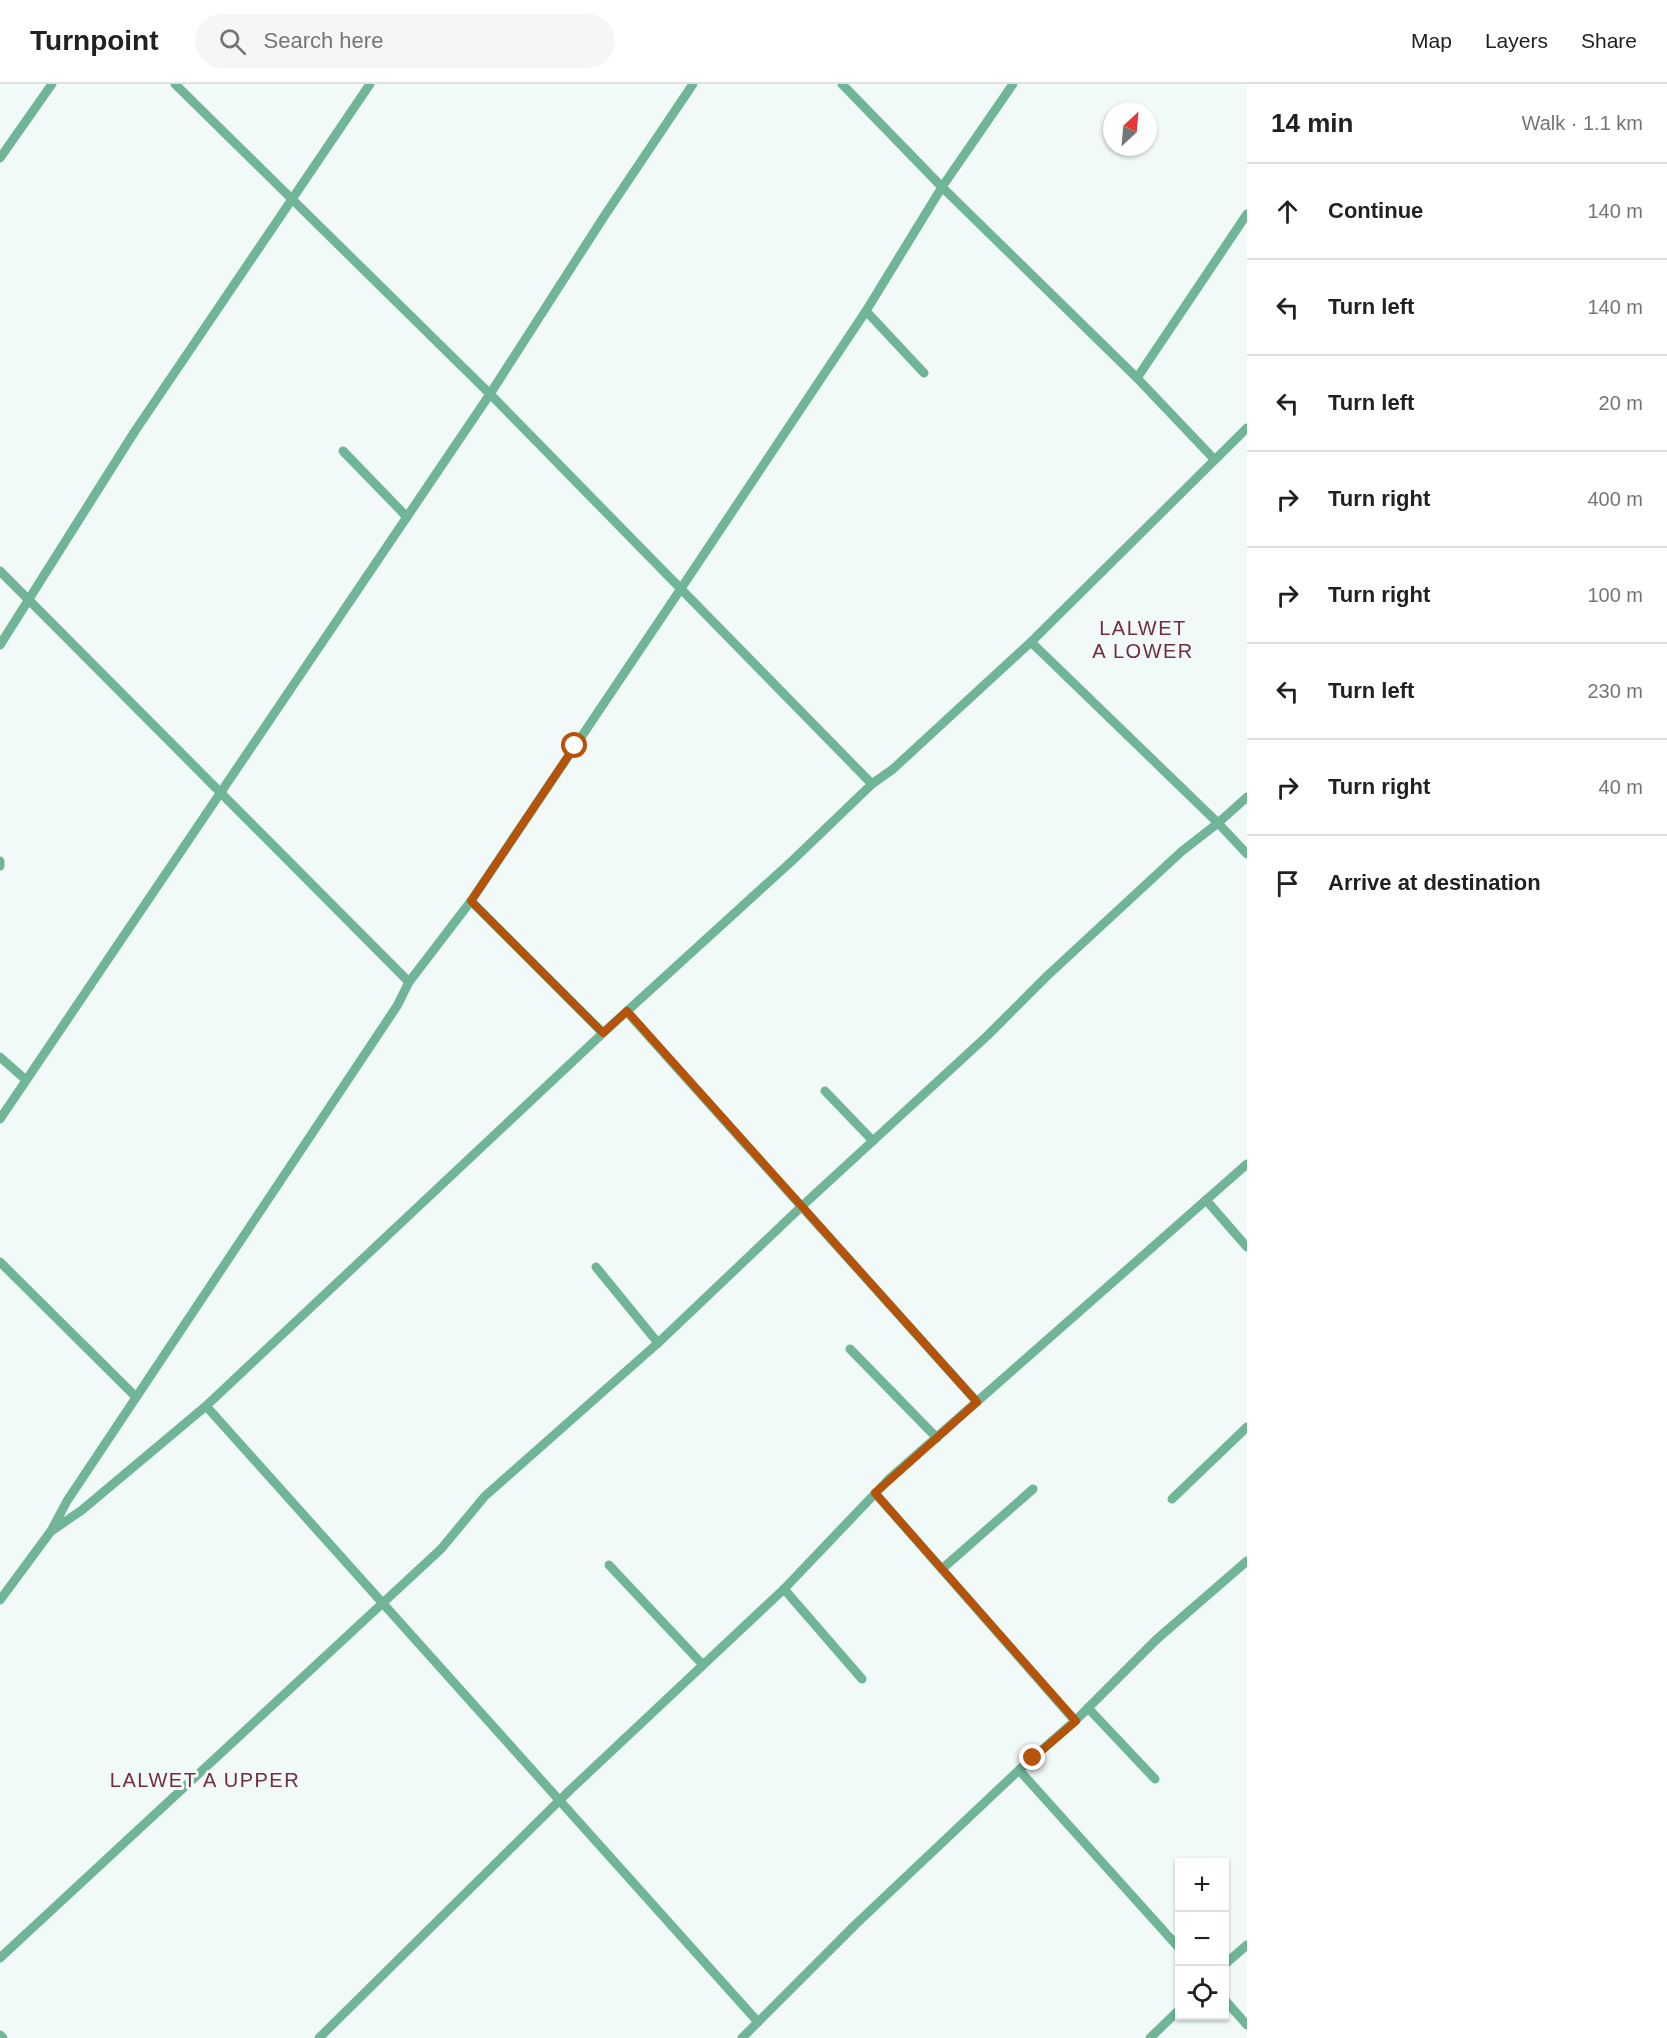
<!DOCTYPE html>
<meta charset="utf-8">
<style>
:root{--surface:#fff;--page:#f6f6f6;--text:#202124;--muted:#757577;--line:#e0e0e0}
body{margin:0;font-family:Helvetica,sans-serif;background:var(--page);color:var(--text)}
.controls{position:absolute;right:18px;bottom:18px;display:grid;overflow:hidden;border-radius:0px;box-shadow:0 2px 4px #0004}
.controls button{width:54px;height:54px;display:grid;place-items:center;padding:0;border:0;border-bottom:2px solid var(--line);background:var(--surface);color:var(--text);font:30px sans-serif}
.compass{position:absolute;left:1103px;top:18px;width:54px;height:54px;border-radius:50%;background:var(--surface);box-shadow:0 2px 4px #0004;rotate:26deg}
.stop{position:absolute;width:18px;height:18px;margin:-14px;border:4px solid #b45309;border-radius:50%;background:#fff}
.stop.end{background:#b45309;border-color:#fff;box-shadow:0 2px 6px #0008}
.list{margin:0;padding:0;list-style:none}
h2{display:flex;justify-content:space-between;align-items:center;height:78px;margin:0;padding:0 24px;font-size:26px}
h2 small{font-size:20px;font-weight:400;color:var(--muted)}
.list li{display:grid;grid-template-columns:39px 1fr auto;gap:18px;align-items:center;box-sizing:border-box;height:96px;padding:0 24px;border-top:2px solid var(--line)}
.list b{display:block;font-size:22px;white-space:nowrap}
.list em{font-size:20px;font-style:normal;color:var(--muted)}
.icon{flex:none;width:33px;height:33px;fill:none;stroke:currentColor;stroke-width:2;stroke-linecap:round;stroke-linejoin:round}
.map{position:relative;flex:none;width:1247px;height:1954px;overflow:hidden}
header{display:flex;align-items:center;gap:36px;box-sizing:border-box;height:84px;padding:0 30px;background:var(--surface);border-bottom:2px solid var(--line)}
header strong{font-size:28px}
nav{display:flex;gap:33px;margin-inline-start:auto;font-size:21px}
.search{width:420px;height:54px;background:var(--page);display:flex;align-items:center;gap:15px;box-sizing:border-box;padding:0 21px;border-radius:33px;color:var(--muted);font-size:22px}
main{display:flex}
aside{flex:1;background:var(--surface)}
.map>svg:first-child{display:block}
</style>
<header>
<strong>Turnpoint</strong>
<div class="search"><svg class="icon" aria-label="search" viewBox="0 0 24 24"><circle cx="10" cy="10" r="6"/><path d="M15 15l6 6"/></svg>Search here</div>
<nav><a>Map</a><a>Layers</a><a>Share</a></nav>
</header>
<main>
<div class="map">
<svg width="1247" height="1954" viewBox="0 0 1247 1954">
<rect width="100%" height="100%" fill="#f2f9f9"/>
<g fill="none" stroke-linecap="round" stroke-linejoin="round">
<!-- minor -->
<g stroke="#70b597" stroke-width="9">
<path d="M175,0L490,310L872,700"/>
<path d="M842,0L942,103L1137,294L1214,375"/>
<path d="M0,74L52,0"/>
<path d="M866,227L924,289"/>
<path d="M1137,294L1247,130"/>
<path d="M343,367L407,433"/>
<path d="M0,487L409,898"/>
<path d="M1031,558L1218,739L1247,770"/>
<path d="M0,561L135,347L370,0"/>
<path d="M0,777V782"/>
<path d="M471,817L603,949"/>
<path d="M627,928L977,1318"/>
<path d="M0,973L26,996"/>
<path d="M825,1007L873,1057"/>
<path d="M0,1035L490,310L605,131L693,0"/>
<path d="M1206,1116L1247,1163"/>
<path d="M0,1178L136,1313"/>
<path d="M596,1183L658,1259"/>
<path d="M850,1265L937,1354"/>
<path d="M206,1322L758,1938"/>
<path d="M875,1409L1075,1637"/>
<path d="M1172,1415L1247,1343"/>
<path d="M53,1446L82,1426L206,1322L603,949L793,776L872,700L893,685L1031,558L1247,344"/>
<path d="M609,1481L703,1581"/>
<path d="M942,1485L1033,1405"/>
<path d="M784,1505L862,1595"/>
<path d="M0,1516L51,1447L67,1417L397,922L409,898L471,817L680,506L866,227L942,103L1013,0"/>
<path d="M1088,1624L1155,1695"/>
<path d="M1019,1686L1180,1865"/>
<path d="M0,1874L441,1465L485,1412L658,1259L801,1123L987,952L1047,892L1181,768L1218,739L1247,713"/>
<path d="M1224,1881L1247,1861"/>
<path d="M1224,1915L1247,1941"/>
<path d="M0,1951L3,1954"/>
<path d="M319,1954L569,1707L784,1505L888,1396L1247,1080"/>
<path d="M742,1954L856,1840L1019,1686L1075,1637L1157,1555L1247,1477"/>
<path d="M1150,1954L1180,1925"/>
</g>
</g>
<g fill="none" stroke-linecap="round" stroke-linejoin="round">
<!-- route -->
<path stroke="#b45309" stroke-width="8" d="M575,662L471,817L603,949L627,927L977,1318L875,1409L1076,1637L1033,1674"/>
</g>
<g text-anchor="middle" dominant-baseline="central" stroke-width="6" stroke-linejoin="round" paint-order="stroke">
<!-- quarter labels -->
<g font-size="20" letter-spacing="1.5" fill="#712c3e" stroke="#f2f9f9">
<text x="1143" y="544">LALWET<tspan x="1143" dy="23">A LOWER</tspan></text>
<text x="205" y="1696">LALWET A UPPER</text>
</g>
</g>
</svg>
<div class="controls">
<button>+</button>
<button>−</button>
<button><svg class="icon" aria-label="locate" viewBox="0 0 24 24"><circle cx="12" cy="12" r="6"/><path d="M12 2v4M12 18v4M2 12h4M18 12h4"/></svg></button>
</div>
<svg class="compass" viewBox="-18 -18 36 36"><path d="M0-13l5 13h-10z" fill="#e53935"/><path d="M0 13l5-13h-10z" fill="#757577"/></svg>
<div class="stop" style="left:575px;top:662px"></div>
<div class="stop end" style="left:1033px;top:1674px"></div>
</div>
<aside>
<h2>14 min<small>Walk · 1.1 km</small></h2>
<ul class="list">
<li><svg class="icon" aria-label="ahead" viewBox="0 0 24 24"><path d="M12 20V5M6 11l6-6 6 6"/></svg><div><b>Continue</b></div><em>140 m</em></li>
<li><svg class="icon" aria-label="left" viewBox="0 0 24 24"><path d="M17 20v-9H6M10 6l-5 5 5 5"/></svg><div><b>Turn left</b></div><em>140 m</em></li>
<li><svg class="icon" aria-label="left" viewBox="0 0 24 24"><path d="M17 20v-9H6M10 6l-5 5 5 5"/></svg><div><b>Turn left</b></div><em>20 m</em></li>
<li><svg class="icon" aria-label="right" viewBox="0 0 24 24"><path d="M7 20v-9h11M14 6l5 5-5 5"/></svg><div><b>Turn right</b></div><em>400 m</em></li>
<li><svg class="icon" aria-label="right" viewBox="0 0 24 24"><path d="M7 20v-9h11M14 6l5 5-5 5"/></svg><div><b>Turn right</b></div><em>100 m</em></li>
<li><svg class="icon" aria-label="left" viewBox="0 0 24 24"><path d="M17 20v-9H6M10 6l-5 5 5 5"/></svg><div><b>Turn left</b></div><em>230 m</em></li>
<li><svg class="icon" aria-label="right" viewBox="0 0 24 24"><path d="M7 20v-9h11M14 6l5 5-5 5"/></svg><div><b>Turn right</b></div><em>40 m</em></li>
<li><svg class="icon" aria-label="arrive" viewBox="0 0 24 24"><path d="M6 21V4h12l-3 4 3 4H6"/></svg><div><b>Arrive at destination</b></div></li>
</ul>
</aside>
</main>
